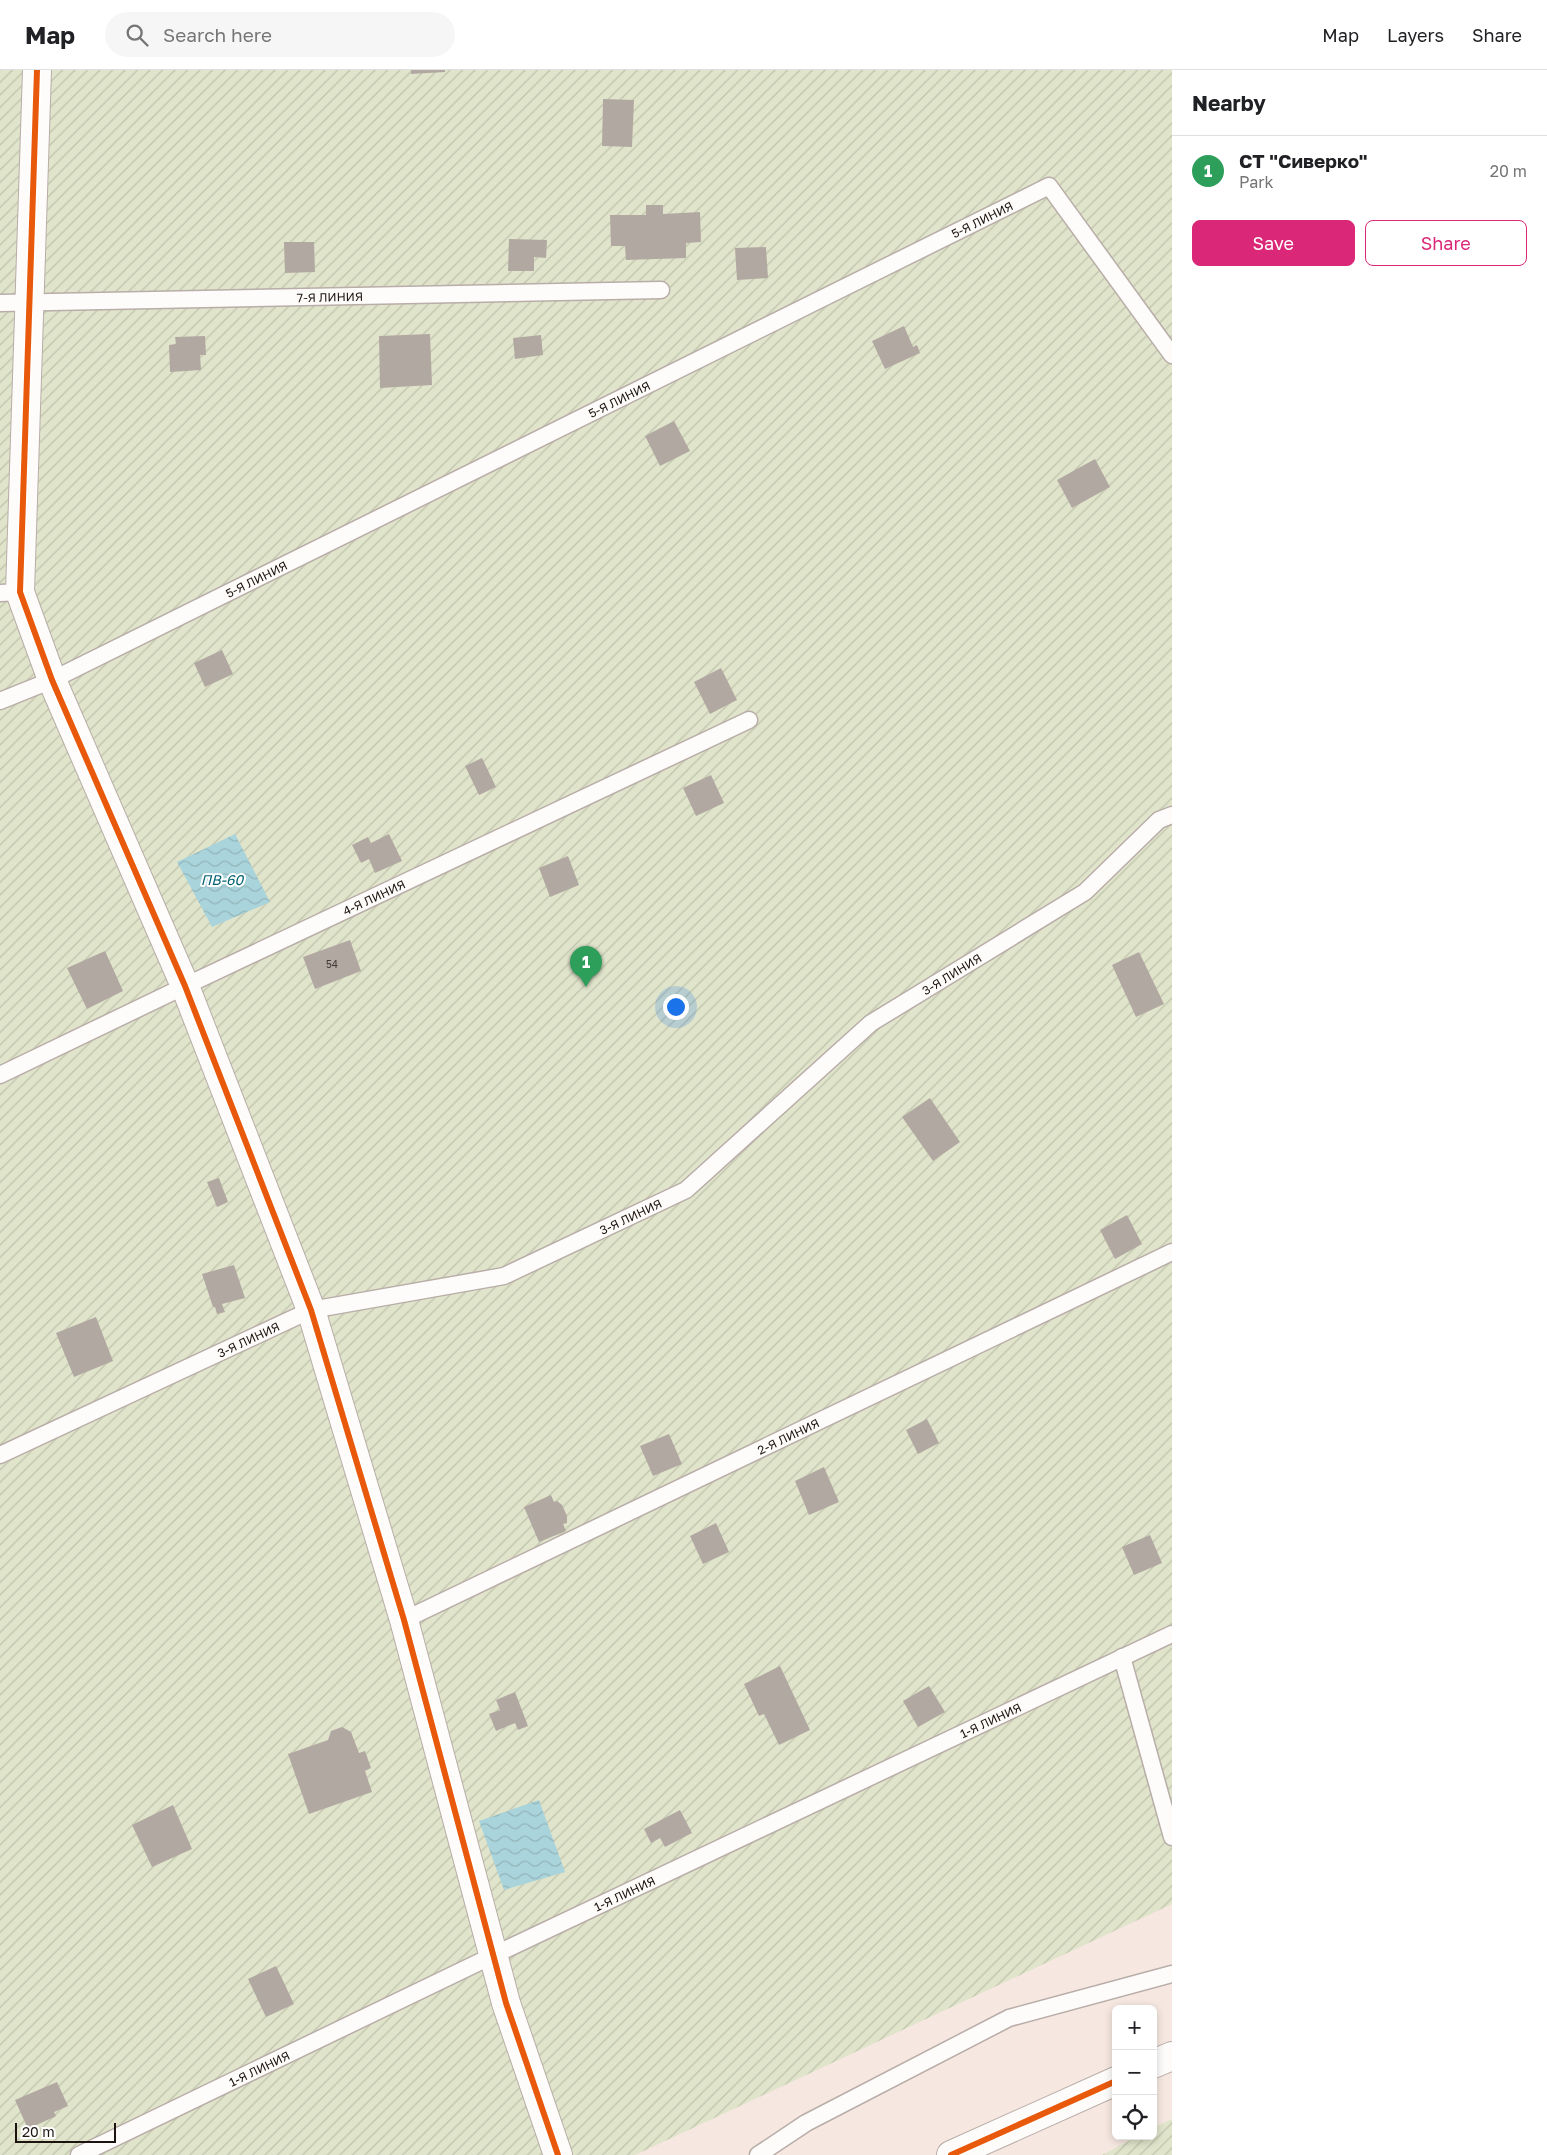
<!DOCTYPE html>
<meta charset="utf-8">
<style>
:root{--surface:#fff;--page:#f6f6f6;--text:#202124;--muted:#757577;--line:#e0e0e0;--accent:#db2777}
body{margin:0;font-family:"Golos Text",sans-serif;background:var(--page);color:var(--text)}
.controls{position:absolute;right:15px;bottom:15px;display:grid;overflow:hidden;border-radius:8px;box-shadow:0 2px 8px #0003}
.controls button{width:45px;height:45px;display:grid;place-items:center;padding:0;border:0;border-bottom:1px solid var(--line);background:var(--surface);color:var(--text);font:25px sans-serif}
.scale{position:absolute;left:15px;bottom:12px;width:101px;box-sizing:border-box;padding-left:5px;border:2px solid #1d1410;border-top:0;font-size:14px;line-height:18px;white-space:nowrap;color:#1d1410;-webkit-text-stroke:4px #fff;paint-order:stroke}
.you{position:absolute;left:675px;top:936px;width:18px;height:18px;margin:-12px;border:4px solid #fff;border-radius:50%;background:#1a73e8;box-shadow:0 0 0 8px #1a73e833}
.badge{display:grid;place-items:center;width:32px;height:32px;border-radius:50%;background:var(--accent);color:#fff;font-size:16px;font-weight:700}
.pin{position:absolute;translate:-50% -41px;filter:drop-shadow(0 1px 2px #0008)}
.pin::after{content:'';position:absolute;top:26px;width:18px;height:15px;background:inherit;clip-path:polygon(0 0,100% 0,50% 100%)}
.list{margin:0;padding:0;list-style:none}
h2{display:flex;justify-content:space-between;align-items:center;height:65px;margin:0;padding:0 20px;font-size:21px}
h2 small{font-size:16px;font-weight:400;color:var(--muted)}
.list li{display:grid;grid-template-columns:32px 1fr auto;gap:15px;align-items:center;box-sizing:border-box;height:70px;padding:0 20px;border-top:1px solid var(--line)}
.list b{display:block;font-size:19px;white-space:nowrap}
.list p{margin:0;font-size:16px;white-space:nowrap;color:var(--muted)}
.list em{font-size:16px;font-style:normal;color:var(--muted)}
.actions{display:flex;gap:10px;padding:15px 20px}
.actions a{flex:1;padding:11px 0;border:1px solid var(--accent);border-radius:8px;text-align:center;font-size:18px;color:var(--accent)}
.actions .main{background:var(--accent);color:#fff}
.icon{flex:none;width:28px;height:28px;fill:none;stroke:currentColor;stroke-width:2;stroke-linecap:round;stroke-linejoin:round}
.map{position:relative;flex:none;width:1172px;height:2085px;overflow:hidden}
header{display:flex;align-items:center;gap:30px;box-sizing:border-box;height:70px;padding:0 25px;background:var(--surface);border-bottom:1px solid var(--line)}
header strong{font-size:24px}
nav{display:flex;gap:28px;margin-inline-start:auto;font-size:18px}
.search{width:350px;height:45px;background:var(--page);display:flex;align-items:center;gap:12px;box-sizing:border-box;padding:0 18px;border-radius:28px;color:var(--muted);font-size:19px}
main{display:flex}
aside{flex:1;background:var(--surface)}
.map>svg:first-child{display:block}
</style>
<header>
<strong>Map</strong>
<div class="search"><svg class="icon" aria-label="search" viewBox="0 0 24 24"><circle cx="10" cy="10" r="6"/><path d="M15 15l6 6"/></svg>Search here</div>
<nav><a>Map</a><a>Layers</a><a>Share</a></nav>
</header>
<main>
<div class="map">
<svg width="1172" height="2085" viewBox="0 0 1172 2085">
<defs>
<pattern id="garden-furrows" width="10" height="10" patternUnits="userSpaceOnUse" patternTransform="scale(1.25)"><rect width="10" height="10" fill="#e0e4ca"/><path d="M-1 1l2-2M0 10L10 0M9 11l2-2" fill="none" stroke="#c0c3ac"/></pattern>
<pattern id="water-waves" width="16" height="10" patternUnits="userSpaceOnUse" patternTransform="scale(1.25)"><rect width="16" height="10" fill="#aad4db"/><path d="M0 5q4-4 8 0t8 0" fill="none" stroke="#92b5bb"/></pattern>
</defs>
<rect width="100%" height="100%" fill="#f6e8e1"/>
<!-- garden -->
<g fill="url(#garden-furrows)">
<path d="M0,0H1172V1834L635,2085H0Z"/>
<path d="M1172,2049V2085H1102L1138,2066H1153V2058Z"/>
</g>
<!-- water -->
<g fill="url(#water-waves)">
<path d="M235,764L270,832L212,857L177,792Z"/>
<path d="M539,1730L565,1802L504,1820L479,1751Z"/>
</g>
<!-- building -->
<g fill="#b2a8a2">
<path d="M411,0H445V2L411,4Z"/>
<path d="M603,29L634,30L632,77L602,76Z"/>
<path d="M646,135H663V144L700,142L701,172L686,173V188L626,190L625,176H611L610,145H646Z"/>
<path d="M509,169L547,170L546,188L534,187V201H508Z"/>
<path d="M284,172H314L315,202L285,203Z"/>
<path d="M766,177L768,208L737,210L735,178Z"/>
<path d="M904,256L913,277L917,275L920,283L885,299L872,271Z"/>
<path d="M430,264L432,315L380,318L379,266Z"/>
<path d="M541,265L543,285L515,289L513,268Z"/>
<path d="M205,266L206,285H200L201,300L170,302L169,275L176,274L175,267Z"/>
<path d="M674,351L690,381L660,396L645,366Z"/>
<path d="M1095,389L1110,417L1072,438L1057,410Z"/>
<path d="M222,580L233,604L205,617L194,593Z"/>
<path d="M721,598L737,630L710,644L694,612Z"/>
<path d="M482,688L496,717L479,725L465,696Z"/>
<path d="M711,705L724,733L696,746L683,718Z"/>
<path d="M389,764L402,791L375,803L369,789L361,793L352,775L368,767L371,773Z"/>
<path d="M568,786L579,815L550,827L539,798Z"/>
<path d="M350,870L361,901L315,919L303,887Z"/>
<path d="M105,881L123,921L87,939L67,898Z"/>
<path d="M1139,882L1164,934L1136,947L1112,895Z"/>
<path d="M930,1028L960,1072L933,1091L902,1047Z"/>
<path d="M219,1108L228,1132L217,1137L207,1112Z"/>
<path d="M1127,1145L1142,1174L1115,1189L1100,1160Z"/>
<path d="M234,1195L245,1228L222,1234L225,1242L217,1244L215,1237H213L202,1204Z"/>
<path d="M96,1247L113,1291L74,1307L56,1263Z"/>
<path d="M927,1349L939,1373L918,1384L906,1360Z"/>
<path d="M669,1364L682,1394L653,1406L640,1376Z"/>
<path d="M824,1397L839,1432L809,1445L795,1411Z"/>
<path d="M551,1425L554,1432L557,1431L562,1435L567,1446V1453L563,1454L566,1461L539,1472L524,1437Z"/>
<path d="M716,1453L729,1482L703,1494L690,1466Z"/>
<path d="M1150,1465L1162,1493L1134,1505L1122,1477Z"/>
<path d="M780,1596L810,1660L779,1675L764,1644L759,1646L744,1614Z"/>
<path d="M929,1616L945,1642L918,1657L903,1631Z"/>
<path d="M515,1622L528,1656L518,1660L515,1653L496,1661L489,1644L500,1640L496,1630Z"/>
<path d="M342,1657L351,1662L359,1683L365,1681L371,1698L365,1701L372,1722L309,1744L288,1684L328,1670L331,1661Z"/>
<path d="M173,1735L192,1779L152,1797L132,1755Z"/>
<path d="M680,1740L692,1763L665,1777L660,1768L651,1773L644,1759Z"/>
<path d="M276,1896L294,1934L266,1947L248,1909Z"/>
<path d="M57,2012L68,2036L54,2042L56,2046L28,2059L15,2030Z"/>
</g>
<g fill="none" stroke-linecap="round" stroke-linejoin="round">
<defs>
<g id="service">
<path id="s1" d="M0,233L661,220"/>
<path d="M0,523L20,522"/>
<path id="s2" d="M0,631L52,610L1049,116L1172,285"/>
<path id="s3" d="M0,1005L185,916L749,650"/>
<path id="s4" d="M0,1385L311,1240L504,1206L686,1120L871,953L1085,822L1159,750L1172,745"/>
<path id="s5" d="M404,1550L1172,1182"/>
<path d="M1122,1587L1172,1767"/>
<path id="s6" d="M79,2085L494,1885L1172,1564"/>
<path d="M758,2085L806,2053L1009,1948L1172,1904"/>
</g>
<g id="minor">
<path d="M37,0L20,522L52,610L185,916L311,1240L404,1550L506,1933L558,2085"/>
<path d="M1153,1994L1172,1986"/>
<path d="M951,2085L1116,2011"/>
</g>
</defs>
<!-- service casing -->
<use href="#service" stroke="#b8ada8" stroke-width="19"/>
<!-- minor casing -->
<use href="#minor" stroke="#b8ada8" stroke-width="30"/>
<!-- service -->
<use href="#service" stroke="#fefcfa" stroke-width="16"/>
<!-- minor -->
<use href="#minor" stroke="#fefcfa" stroke-width="28"/>
<defs>
<g id="cycleway">
<path d="M37,0L20,522L52,610L185,916L311,1240L404,1550L506,1933L558,2085"/>
<path d="M951,2085L1116,2011"/>
</g>
</defs>
<!-- cycleway casing -->
<use href="#cycleway" stroke="#fff" stroke-width="9"/>
<!-- cycleway -->
<use href="#cycleway" stroke="#e8590c" stroke-width="6"/>
</g>
<g text-anchor="middle" dominant-baseline="central" stroke-width="4" stroke-linejoin="round" paint-order="stroke">
<!-- number labels -->
<g font-size="10" fill="#423934">
<text x="332" y="894">54</text>
</g>
<!-- street labels -->
<g font-size="12" fill="#1d1410" stroke="#fff">
<text stroke="none"><textPath href="#s2" startOffset="1094">5-Я ЛИНИЯ</textPath></text>
<text stroke="none"><textPath href="#s1" startOffset="330">7-Я ЛИНИЯ</textPath></text>
<text stroke="none"><textPath href="#s2" startOffset="689">5-Я ЛИНИЯ</textPath></text>
<text stroke="none"><textPath href="#s2" startOffset="284">5-Я ЛИНИЯ</textPath></text>
<text stroke="none"><textPath href="#s3" startOffset="414">4-Я ЛИНИЯ</textPath></text>
<text stroke="none"><textPath href="#s4" startOffset="1084">3-Я ЛИНИЯ</textPath></text>
<text stroke="none"><textPath href="#s4" startOffset="679">3-Я ЛИНИЯ</textPath></text>
<text stroke="none"><textPath href="#s4" startOffset="274">3-Я ЛИНИЯ</textPath></text>
<text stroke="none"><textPath href="#s5" startOffset="426">2-Я ЛИНИЯ</textPath></text>
<text stroke="none"><textPath href="#s6" startOffset="1010">1-Я ЛИНИЯ</textPath></text>
<text stroke="none"><textPath href="#s6" startOffset="605">1-Я ЛИНИЯ</textPath></text>
<text stroke="none"><textPath href="#s6" startOffset="200">1-Я ЛИНИЯ</textPath></text>
</g>
<!-- water labels -->
<g font-size="14" font-style="italic" fill="#006170" stroke="#fff">
<text x="222" y="809">ПВ-60</text>
</g>
</g>
</svg>
<div class="controls">
<button>+</button>
<button>−</button>
<button><svg class="icon" aria-label="locate" viewBox="0 0 24 24"><circle cx="12" cy="12" r="6"/><path d="M12 2v4M12 18v4M2 12h4M18 12h4"/></svg></button>
</div>
<div class="scale">20 m</div>
<div class="you"></div>
<div class="pin badge" style="left:586px;top:917px;background:#2e9e5b">1</div>
</div>
<aside>
<h2>Nearby<small></small></h2>
<ul class="list">
<li><span class="badge" style="background:#2e9e5b">1</span><div><b>СТ &quot;Сиверко&quot;</b><p>Park</p></div><em>20 m</em></li>
</ul>
<div class="actions"><a class="main">Save</a><a>Share</a></div>
</aside>
</main>
